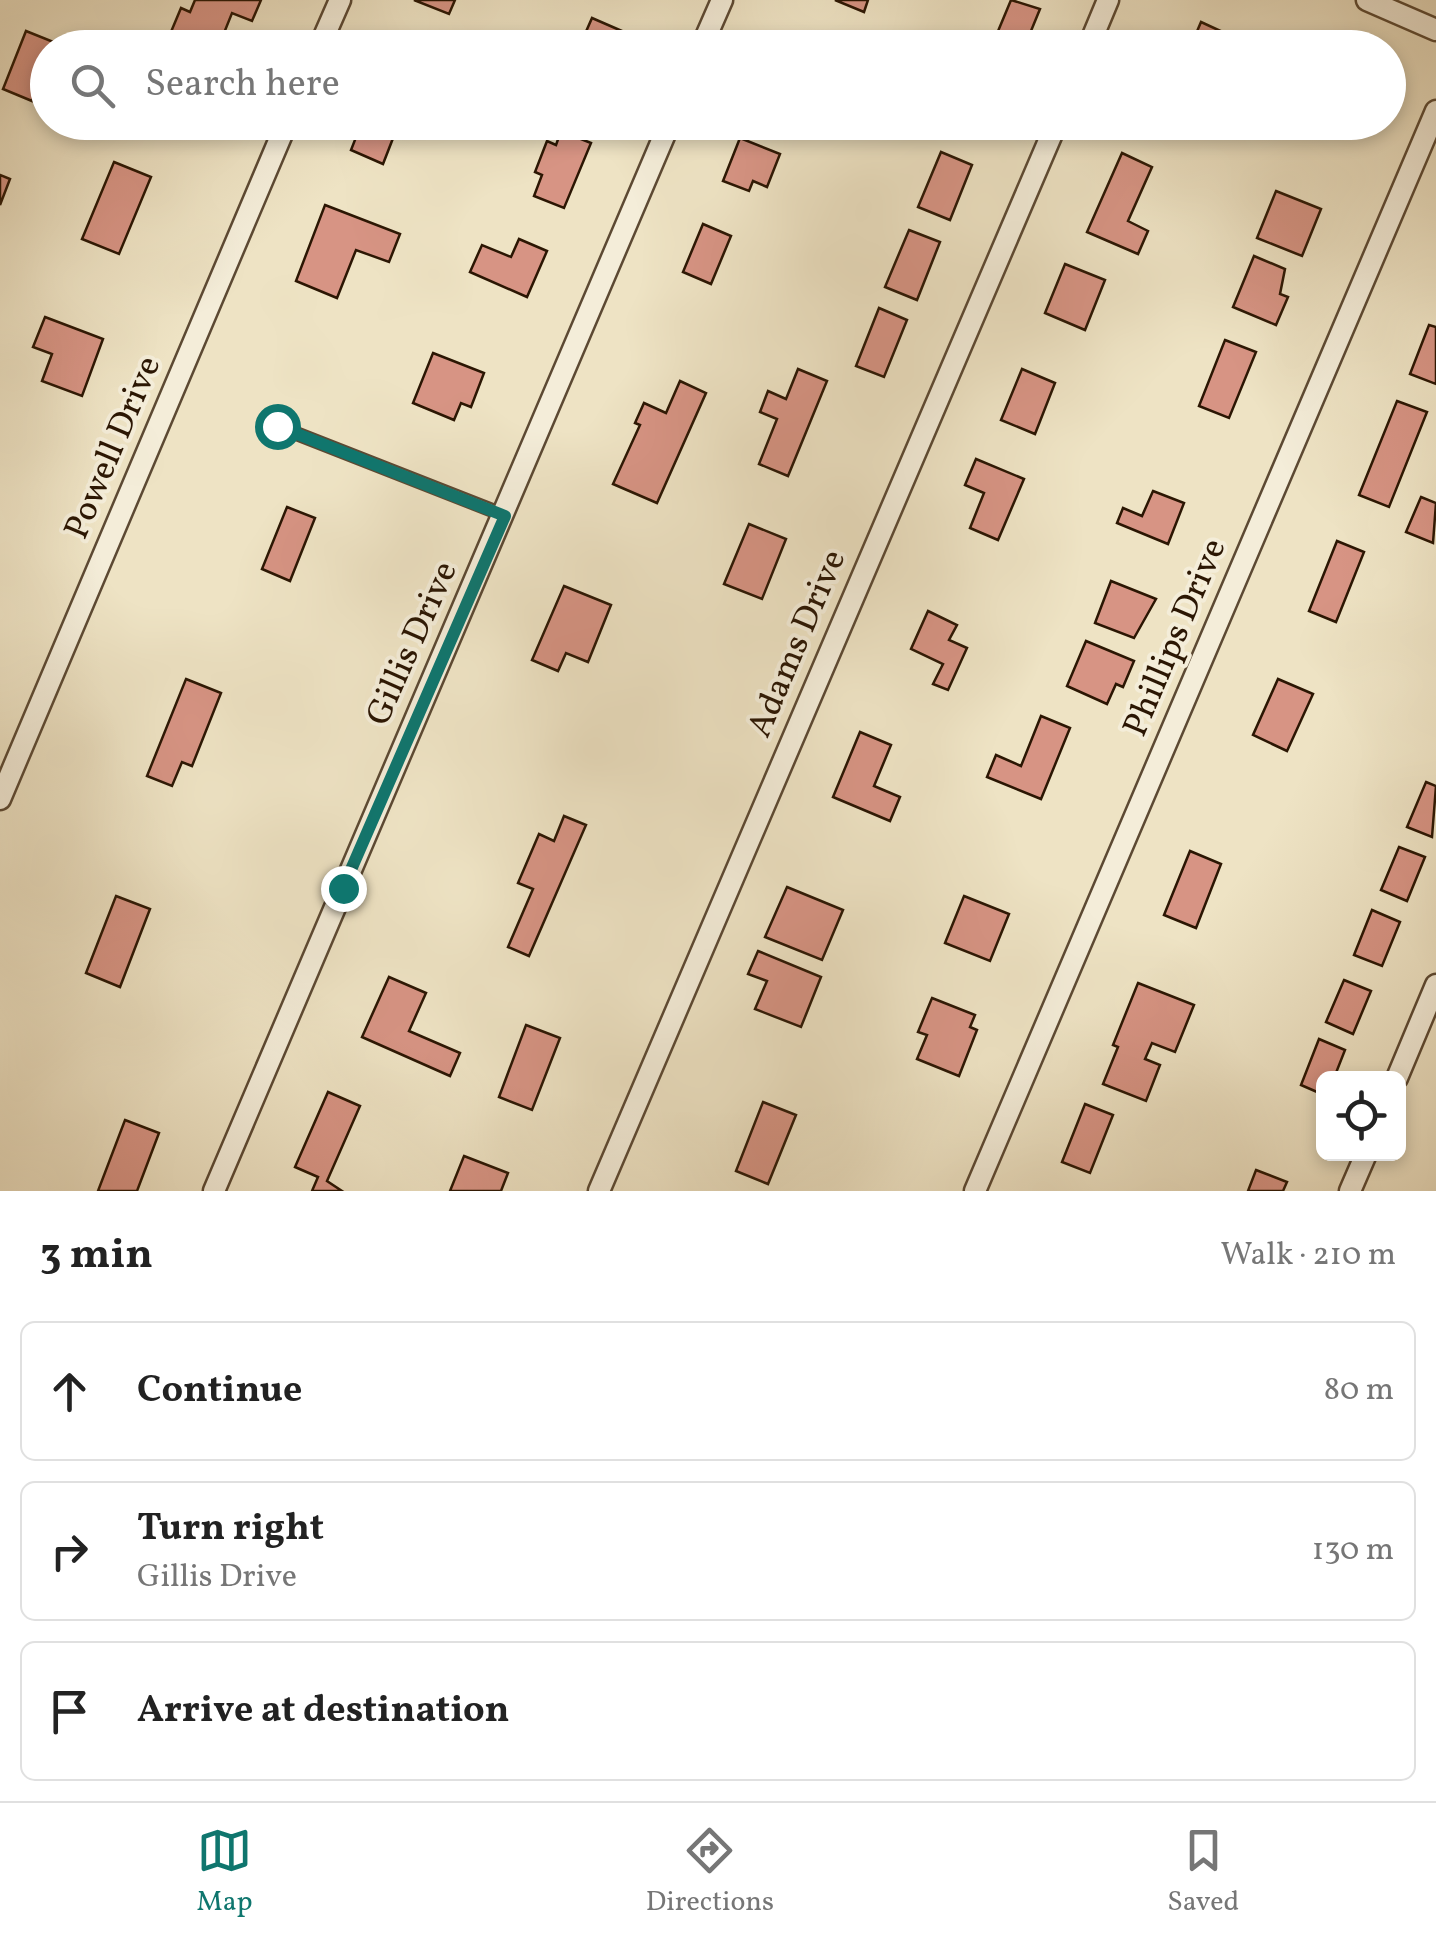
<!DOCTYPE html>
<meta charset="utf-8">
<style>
:root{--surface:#fff;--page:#f6f6f6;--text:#222;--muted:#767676;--line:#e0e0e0;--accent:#0f766e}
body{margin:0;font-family:Vollkorn,serif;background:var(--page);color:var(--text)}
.controls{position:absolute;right:30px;bottom:30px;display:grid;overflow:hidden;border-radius:15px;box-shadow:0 5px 15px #0003}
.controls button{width:90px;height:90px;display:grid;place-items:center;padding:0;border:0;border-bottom:2px solid var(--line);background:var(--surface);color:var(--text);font:50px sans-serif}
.stop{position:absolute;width:30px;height:30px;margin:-22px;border:8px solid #0f766e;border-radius:50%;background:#fff}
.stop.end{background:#0f766e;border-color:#fff;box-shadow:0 2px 10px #0008}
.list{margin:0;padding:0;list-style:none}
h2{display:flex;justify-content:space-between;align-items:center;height:130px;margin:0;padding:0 40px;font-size:42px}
h2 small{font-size:32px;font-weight:400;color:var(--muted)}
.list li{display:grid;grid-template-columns:65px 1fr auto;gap:30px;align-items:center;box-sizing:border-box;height:140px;margin:0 20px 20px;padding:0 20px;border:2px solid var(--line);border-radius:15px}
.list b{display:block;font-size:38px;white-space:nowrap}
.list p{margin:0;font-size:32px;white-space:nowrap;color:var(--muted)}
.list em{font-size:32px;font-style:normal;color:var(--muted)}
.icon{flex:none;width:55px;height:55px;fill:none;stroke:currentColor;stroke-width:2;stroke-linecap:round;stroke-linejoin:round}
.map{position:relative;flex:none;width:1436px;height:1191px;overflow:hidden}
.search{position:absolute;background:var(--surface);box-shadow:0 5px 15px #0003;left:30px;right:30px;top:30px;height:110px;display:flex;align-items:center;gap:25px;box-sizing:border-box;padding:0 35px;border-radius:55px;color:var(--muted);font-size:38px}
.sheet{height:610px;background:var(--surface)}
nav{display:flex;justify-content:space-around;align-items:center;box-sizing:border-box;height:140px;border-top:2px solid var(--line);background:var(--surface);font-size:28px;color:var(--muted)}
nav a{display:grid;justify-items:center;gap:5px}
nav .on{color:var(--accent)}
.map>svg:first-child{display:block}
</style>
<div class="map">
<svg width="1436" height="1191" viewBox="0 0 1436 1191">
<rect width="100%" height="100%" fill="#eee3c4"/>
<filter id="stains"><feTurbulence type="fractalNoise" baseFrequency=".002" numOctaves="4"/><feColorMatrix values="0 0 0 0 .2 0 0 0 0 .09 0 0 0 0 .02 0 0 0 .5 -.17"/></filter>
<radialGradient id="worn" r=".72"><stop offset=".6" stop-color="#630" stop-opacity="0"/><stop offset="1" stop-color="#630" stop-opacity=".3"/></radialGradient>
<!-- building -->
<g fill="#d79484" stroke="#2b1603" stroke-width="2.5">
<path d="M195,0H261L252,21L232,13L218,48H188L168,39L181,8L190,12Z"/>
<path d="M414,0H455L449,14Z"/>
<path d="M835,0H868L864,12Z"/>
<path d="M1011,0L1040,9L1024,48H991Z"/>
<path d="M592,18L638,38L634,48H549L556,32L581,43Z"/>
<path d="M1201,22L1249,44L1247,48H1190Z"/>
<path d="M26,31L56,43L48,48V64L32,101L3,89Z"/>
<path d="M362,122H423L417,136L397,128L383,164L351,150Z"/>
<path d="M955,122H992L987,135Z"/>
<path d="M561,131L591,143L564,208L534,196L542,175L535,172L547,141L556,145Z"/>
<path d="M740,138L780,154L767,187L753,181L749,191L723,181Z"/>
<path d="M941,152L972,165L950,220L918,207Z"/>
<path d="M1122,153L1152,167L1128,221L1148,231L1138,254L1087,232Z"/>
<path d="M114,162L151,177L119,254L82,239Z"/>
<path d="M0,175L10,179L0,205Z"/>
<path d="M1276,191L1321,209L1302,256L1257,238Z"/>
<path d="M325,205L400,234L389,262L356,250L337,298L296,281Z"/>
<path d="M703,224L731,236L711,284L683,272Z"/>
<path d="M909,230L940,242L917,300L885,287Z"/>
<path d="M519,239L547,251L527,297L470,272L482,245L511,257Z"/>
<path d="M1254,256L1285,269L1280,294L1288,297L1276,325L1233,307Z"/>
<path d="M1065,264L1105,280L1085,330L1045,313Z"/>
<path d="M879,308L907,320L884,377L856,366Z"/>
<path d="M45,317L103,339L82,396L42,381L52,354L33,347Z"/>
<path d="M1429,325L1436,327V384L1410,374Z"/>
<path d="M1225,340L1256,352L1229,418L1199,406Z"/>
<path d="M433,353L484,373L471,407L461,403L454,420L413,403Z"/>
<path d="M798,369L827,381L788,476L759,464L777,419L760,412L768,391L786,399Z"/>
<path d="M1022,369L1055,383L1035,434L1001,420Z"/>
<path d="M680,381L706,393L657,503L613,484L640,425L635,423L644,403L666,413Z"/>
<path d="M1397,401L1427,412L1389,507L1359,495Z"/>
<path d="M976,459L1024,479L998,540L970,528L984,493L965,485Z"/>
<path d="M1153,491L1184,503L1168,544L1117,523L1123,508L1142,516Z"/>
<path d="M1421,497L1436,503L1433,543L1406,532Z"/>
<path d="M287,507L315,518L290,581L262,569Z"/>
<path d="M749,524L786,539L762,599L724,584Z"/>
<path d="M1337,541L1364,552L1336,622L1309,611Z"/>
<path d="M1111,581L1156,599L1134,638L1095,623Z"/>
<path d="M564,586L611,605L588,662L566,653L558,671L532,660Z"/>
<path d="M928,611L957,625L949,640L967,648L948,690L933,684L943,664L911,649Z"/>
<path d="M1086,641L1134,661L1123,687L1116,684L1107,704L1067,686Z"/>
<path d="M186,679L221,693L192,766L182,762L172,786L147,776Z"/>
<path d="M1278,679L1313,694L1287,751L1253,735Z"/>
<path d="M1041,716L1070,728L1041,799L987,777L996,755L1021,766Z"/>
<path d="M860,732L891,745L874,786L900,797L890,821L833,797Z"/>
<path d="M1426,782L1436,786L1432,837L1407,827Z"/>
<path d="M564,816L586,825L529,956L508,947L533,889L518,883L539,834L554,841Z"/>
<path d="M1399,847L1425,857L1407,901L1381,890Z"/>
<path d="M1190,851L1221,864L1196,928L1164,915Z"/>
<path d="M787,887L843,910L822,960L765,937Z"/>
<path d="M116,896L150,909L120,987L86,973Z"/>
<path d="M964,896L1009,914L990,961L945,943Z"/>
<path d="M1372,910L1400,922L1382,966L1354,955Z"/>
<path d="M758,951L821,977L801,1027L755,1009L767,981L748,974Z"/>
<path d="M389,977L426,993L409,1031L460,1053L450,1076L362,1037Z"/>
<path d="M1344,980L1371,991L1353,1034L1326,1022Z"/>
<path d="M1138,983L1194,1005L1175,1052L1152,1043L1145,1059L1160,1065L1146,1101L1103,1084L1118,1047L1113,1045Z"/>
<path d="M932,998L975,1015L970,1027L977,1030L959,1076L917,1059L927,1035L918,1032Z"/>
<path d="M526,1025L560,1038L532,1110L499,1097Z"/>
<path d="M1319,1039L1345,1050L1334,1078H1324V1095L1301,1085Z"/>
<path d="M328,1092L360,1106L327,1181L342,1191H312L318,1177L295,1167Z"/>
<path d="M763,1102L796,1115L768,1184L736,1171Z"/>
<path d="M1085,1104L1113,1115L1090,1173L1062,1162Z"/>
<path d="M125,1120L159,1133L137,1191H98Z"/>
<path d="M464,1156L508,1173L501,1191H450Z"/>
<path d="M1256,1170L1287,1182L1283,1191H1248Z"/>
</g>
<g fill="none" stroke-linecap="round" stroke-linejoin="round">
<defs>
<path id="service" d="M277,426L504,515"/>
<g id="minor">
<path d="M1367,0L1436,30"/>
<path d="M319,48L340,0"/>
<path d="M701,48L722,0"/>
<path d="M1088,48L1108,0"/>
<path d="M0,799L287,122"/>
<path d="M1397,1078L1436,985"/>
<path d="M214,1191L670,122"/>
<path d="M599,1191L1057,122"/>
<path d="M975,1191L1436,111"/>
<path d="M1350,1191L1366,1154"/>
</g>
</defs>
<!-- service casing -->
<use href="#service" stroke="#5c4933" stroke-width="15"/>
<!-- minor casing -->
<use href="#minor" stroke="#5c4933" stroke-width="25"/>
<!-- service -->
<use href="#service" stroke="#f4edd9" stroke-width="10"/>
<!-- minor -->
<use href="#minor" stroke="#f4edd9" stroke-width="20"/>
</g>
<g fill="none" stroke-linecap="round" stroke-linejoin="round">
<!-- route -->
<path stroke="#0f766e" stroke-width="12" d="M277,426L505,516L343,888"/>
</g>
<g text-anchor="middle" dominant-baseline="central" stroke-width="8" stroke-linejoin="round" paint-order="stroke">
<!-- street labels -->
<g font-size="35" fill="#2b1603" stroke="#f4edd9">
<text transform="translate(114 448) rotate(-67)">Powell Drive</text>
<text transform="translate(1176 638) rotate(-67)">Phillips Drive</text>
<text transform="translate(413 644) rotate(-66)">Gillis Drive</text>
<text transform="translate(798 644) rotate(-67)">Adams Drive</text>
</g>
</g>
<rect width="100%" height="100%" filter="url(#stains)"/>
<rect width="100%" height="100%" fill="url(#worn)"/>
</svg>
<div class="controls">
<button><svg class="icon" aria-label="locate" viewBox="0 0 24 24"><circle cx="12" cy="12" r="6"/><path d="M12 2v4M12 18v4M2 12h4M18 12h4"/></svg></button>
</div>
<div class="stop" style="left:277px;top:426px"></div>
<div class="stop end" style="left:343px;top:888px"></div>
<div class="search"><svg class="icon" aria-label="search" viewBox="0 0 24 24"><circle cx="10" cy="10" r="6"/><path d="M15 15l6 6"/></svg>Search here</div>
</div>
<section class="sheet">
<h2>3 min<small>Walk · 210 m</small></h2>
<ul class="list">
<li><svg class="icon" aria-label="ahead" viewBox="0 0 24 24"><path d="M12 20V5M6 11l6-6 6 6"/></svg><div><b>Continue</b></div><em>80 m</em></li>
<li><svg class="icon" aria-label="right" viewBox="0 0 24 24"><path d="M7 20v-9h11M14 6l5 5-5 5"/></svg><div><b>Turn right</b><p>Gillis Drive</p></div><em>130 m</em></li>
<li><svg class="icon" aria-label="arrive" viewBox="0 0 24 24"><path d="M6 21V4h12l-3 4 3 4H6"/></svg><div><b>Arrive at destination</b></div></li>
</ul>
</section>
<nav>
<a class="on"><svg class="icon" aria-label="map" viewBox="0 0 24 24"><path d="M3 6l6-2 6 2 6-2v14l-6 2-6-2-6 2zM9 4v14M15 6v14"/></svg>Map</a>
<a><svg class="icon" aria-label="directions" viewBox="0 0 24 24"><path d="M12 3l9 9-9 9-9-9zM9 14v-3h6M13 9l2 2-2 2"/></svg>Directions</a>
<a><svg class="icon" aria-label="saved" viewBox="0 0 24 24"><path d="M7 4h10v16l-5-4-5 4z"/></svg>Saved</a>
</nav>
